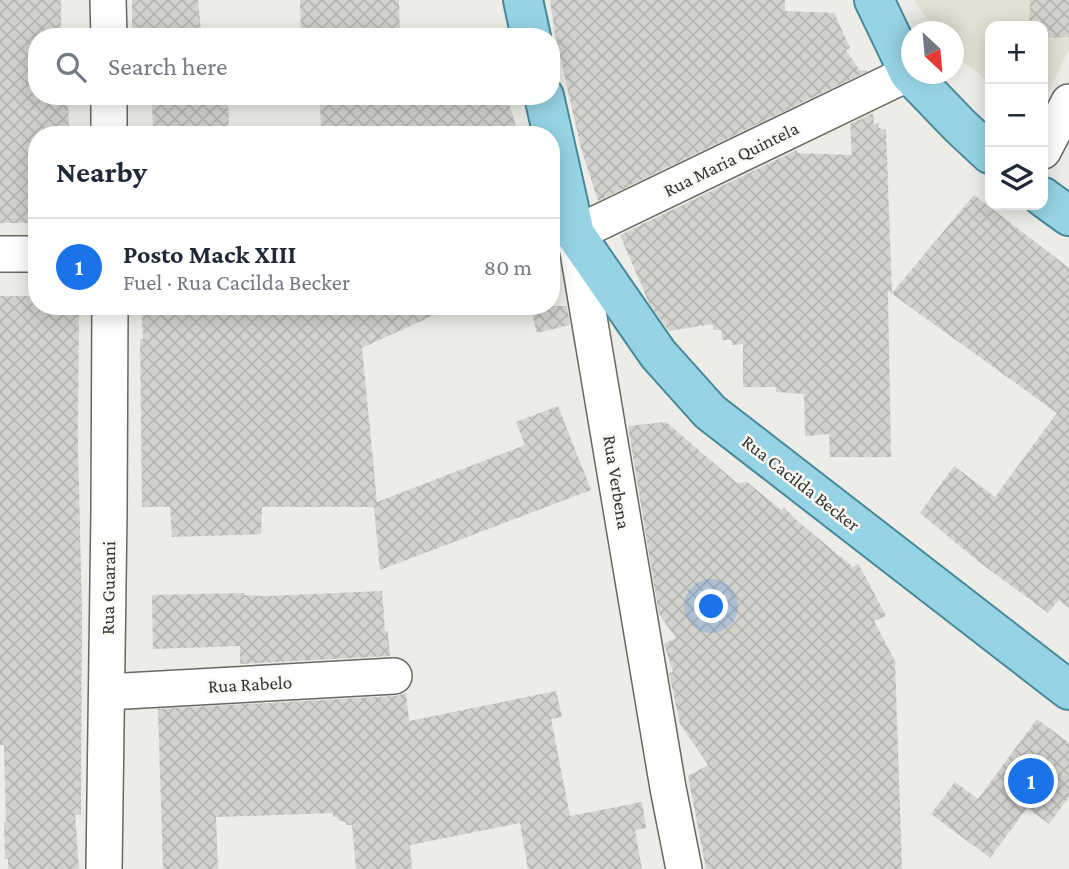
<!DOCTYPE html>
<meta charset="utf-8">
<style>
:root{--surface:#fff;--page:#f2f2f3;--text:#1f2937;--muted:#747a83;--line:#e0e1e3;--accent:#1a73e8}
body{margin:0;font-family:"Crimson Pro",serif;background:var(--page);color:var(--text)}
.controls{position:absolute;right:21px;top:21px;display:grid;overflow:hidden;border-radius:14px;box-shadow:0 4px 18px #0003}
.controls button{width:63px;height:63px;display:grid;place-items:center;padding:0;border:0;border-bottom:2px solid var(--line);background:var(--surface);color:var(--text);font:35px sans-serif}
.compass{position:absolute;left:901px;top:21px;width:63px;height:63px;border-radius:50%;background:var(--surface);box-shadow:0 4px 18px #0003;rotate:154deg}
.you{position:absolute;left:712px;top:607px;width:24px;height:24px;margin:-18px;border:5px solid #fff;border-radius:50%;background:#1a73e8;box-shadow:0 0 0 10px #1a73e833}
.badge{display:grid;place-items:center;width:46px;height:46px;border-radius:50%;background:var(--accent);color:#fff;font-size:23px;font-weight:700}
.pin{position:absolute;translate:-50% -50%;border:4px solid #fff;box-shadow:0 2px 7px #0006}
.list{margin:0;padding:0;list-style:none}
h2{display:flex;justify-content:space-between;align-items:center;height:91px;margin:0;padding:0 28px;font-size:30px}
h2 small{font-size:23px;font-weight:400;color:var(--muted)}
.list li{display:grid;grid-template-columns:46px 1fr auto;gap:21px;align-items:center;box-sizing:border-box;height:98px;padding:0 28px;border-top:2px solid var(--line)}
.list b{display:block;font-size:26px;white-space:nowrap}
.list p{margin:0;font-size:23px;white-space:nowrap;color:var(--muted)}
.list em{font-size:23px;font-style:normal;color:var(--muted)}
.icon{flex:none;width:38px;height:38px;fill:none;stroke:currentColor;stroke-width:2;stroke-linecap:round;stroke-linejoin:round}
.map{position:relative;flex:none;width:1069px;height:869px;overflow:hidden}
.search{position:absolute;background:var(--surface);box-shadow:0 4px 18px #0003;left:28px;top:28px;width:532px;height:77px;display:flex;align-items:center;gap:18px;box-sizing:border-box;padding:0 24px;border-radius:28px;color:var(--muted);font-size:26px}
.panel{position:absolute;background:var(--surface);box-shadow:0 4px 18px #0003;left:28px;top:126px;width:532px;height:189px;border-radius:28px}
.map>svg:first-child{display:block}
</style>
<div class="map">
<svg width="1069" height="869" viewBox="0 0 1069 869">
<defs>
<pattern id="building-cross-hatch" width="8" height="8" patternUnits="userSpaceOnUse" patternTransform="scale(1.75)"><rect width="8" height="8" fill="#d3d2cc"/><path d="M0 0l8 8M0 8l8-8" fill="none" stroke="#b6b5b0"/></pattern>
</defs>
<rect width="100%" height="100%" fill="#edece6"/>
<!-- built -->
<path fill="#e4e0d4" d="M914,0H1069V49L1045,99L1043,100V26H990V83L954,54V32L936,31Z"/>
<!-- building -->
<g fill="url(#building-cross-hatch)">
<path d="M0,0H61V37H37V96H68L69,135H37V223H0Z"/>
<path d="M132,0H198L201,31L186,32L187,37H149V33L132,34Z"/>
<path d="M300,0H399L400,37H301Z"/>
<path d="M550,0H785V11L834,13L850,48L846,50L859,70L868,71L598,201L581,148L555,34Z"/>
<path d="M1030,0H1069V37L1043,38V26H1029Z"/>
<path d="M152,96H208V99H228L229,135H153Z"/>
<path d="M320,96H507L517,130L496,135H413L411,127L379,135H321Z"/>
<path d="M873,113L874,124L879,123V128L886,130L892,293L974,195L1069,268V608L1059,600L1048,613L979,562L920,513L954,466L995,497L1057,413L888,291L891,457H830L829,434L805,436L804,394L776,392V387H743V344L732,345V340H722L721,330H713V324L669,331L649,303L620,235L797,150V153L852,155L850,124Z"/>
<path d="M0,296H37V306H79L78,447L82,612L81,815H75L79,869H8V859H5L4,822H6L4,745H0Z"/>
<path d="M152,306H454L362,348L377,502L525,445L516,422L558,406L591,490L380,570L374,507H262L261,534L172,537L170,507H142L140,339H143L142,315H152Z"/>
<path d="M530,306H567L570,325L537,333Z"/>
<path d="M666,422L737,483L747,482L781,510L784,507L795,519L853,567L858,564L865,576L886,616L874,621L895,661L902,869H706L688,776L708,765L680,724L669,673L673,672L664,644L676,638L659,614L628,426Z"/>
<path d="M382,591L385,631H388L390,656L240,664V646L153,649L152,595L244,593V595L267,596Z"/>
<path d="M556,691L562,717L551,719L570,816L642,802L646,828L635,830L642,869H528L520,823L410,845L412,869H356L352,825H346V822L338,820L337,817H333V813L216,817L218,869H163L158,709L395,696L406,693L409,721Z"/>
<path d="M1037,719L1069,743V797L1049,824L1027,808L990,858L931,814L955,782L978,799Z"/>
</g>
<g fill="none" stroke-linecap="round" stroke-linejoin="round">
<defs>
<g id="minor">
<path d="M108,0L109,37"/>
<path d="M109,96V135"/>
<path d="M1043,151L1069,102"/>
<path d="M575,234L668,788L684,869"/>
<path d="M551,235L575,234L909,73"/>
<path d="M0,254H37"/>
<path d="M107,692L394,676"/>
<path d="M104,869L109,511L110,306"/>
</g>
<g id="primary">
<path d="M523,0L531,37"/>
<path d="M874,0L909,73L960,126L990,154"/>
<path d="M544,96L575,234L658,354L710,412L1069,690"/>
<path d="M1043,197L1069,216"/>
</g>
</defs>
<!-- minor casing -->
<use href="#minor" stroke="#686762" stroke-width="38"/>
<!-- primary casing -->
<use href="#primary" stroke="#46899b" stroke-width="42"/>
<!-- minor -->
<use href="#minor" stroke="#fff" stroke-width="35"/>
<!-- primary -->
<use href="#primary" stroke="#96d4e5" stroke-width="38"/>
</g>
<g text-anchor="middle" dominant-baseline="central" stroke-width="5" stroke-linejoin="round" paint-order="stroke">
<!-- street labels -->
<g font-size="19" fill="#343432" stroke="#fbf9f4">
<text transform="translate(731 159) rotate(-26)">Rua Maria Quintela</text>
<text transform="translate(617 482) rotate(81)">Rua Verbena</text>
<text transform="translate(801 483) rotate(38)">Rua Cacilda Becker</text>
<text transform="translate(108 588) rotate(-89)">Rua Guarani</text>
<text transform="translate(250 684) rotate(-3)">Rua Rabelo</text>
</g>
</g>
</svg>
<div class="controls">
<button>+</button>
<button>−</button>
<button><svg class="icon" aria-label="layers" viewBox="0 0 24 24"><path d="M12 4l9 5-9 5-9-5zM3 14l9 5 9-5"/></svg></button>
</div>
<svg class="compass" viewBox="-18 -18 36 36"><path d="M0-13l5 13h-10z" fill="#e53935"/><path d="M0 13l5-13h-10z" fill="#747a83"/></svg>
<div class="you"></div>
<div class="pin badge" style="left:1031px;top:781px">1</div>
<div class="search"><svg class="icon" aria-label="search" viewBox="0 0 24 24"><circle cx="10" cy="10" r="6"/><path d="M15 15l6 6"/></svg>Search here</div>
<section class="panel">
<h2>Nearby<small></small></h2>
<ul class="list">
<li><span class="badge">1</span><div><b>Posto Mack XIII</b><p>Fuel · Rua Cacilda Becker</p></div><em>80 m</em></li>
</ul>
</section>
</div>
